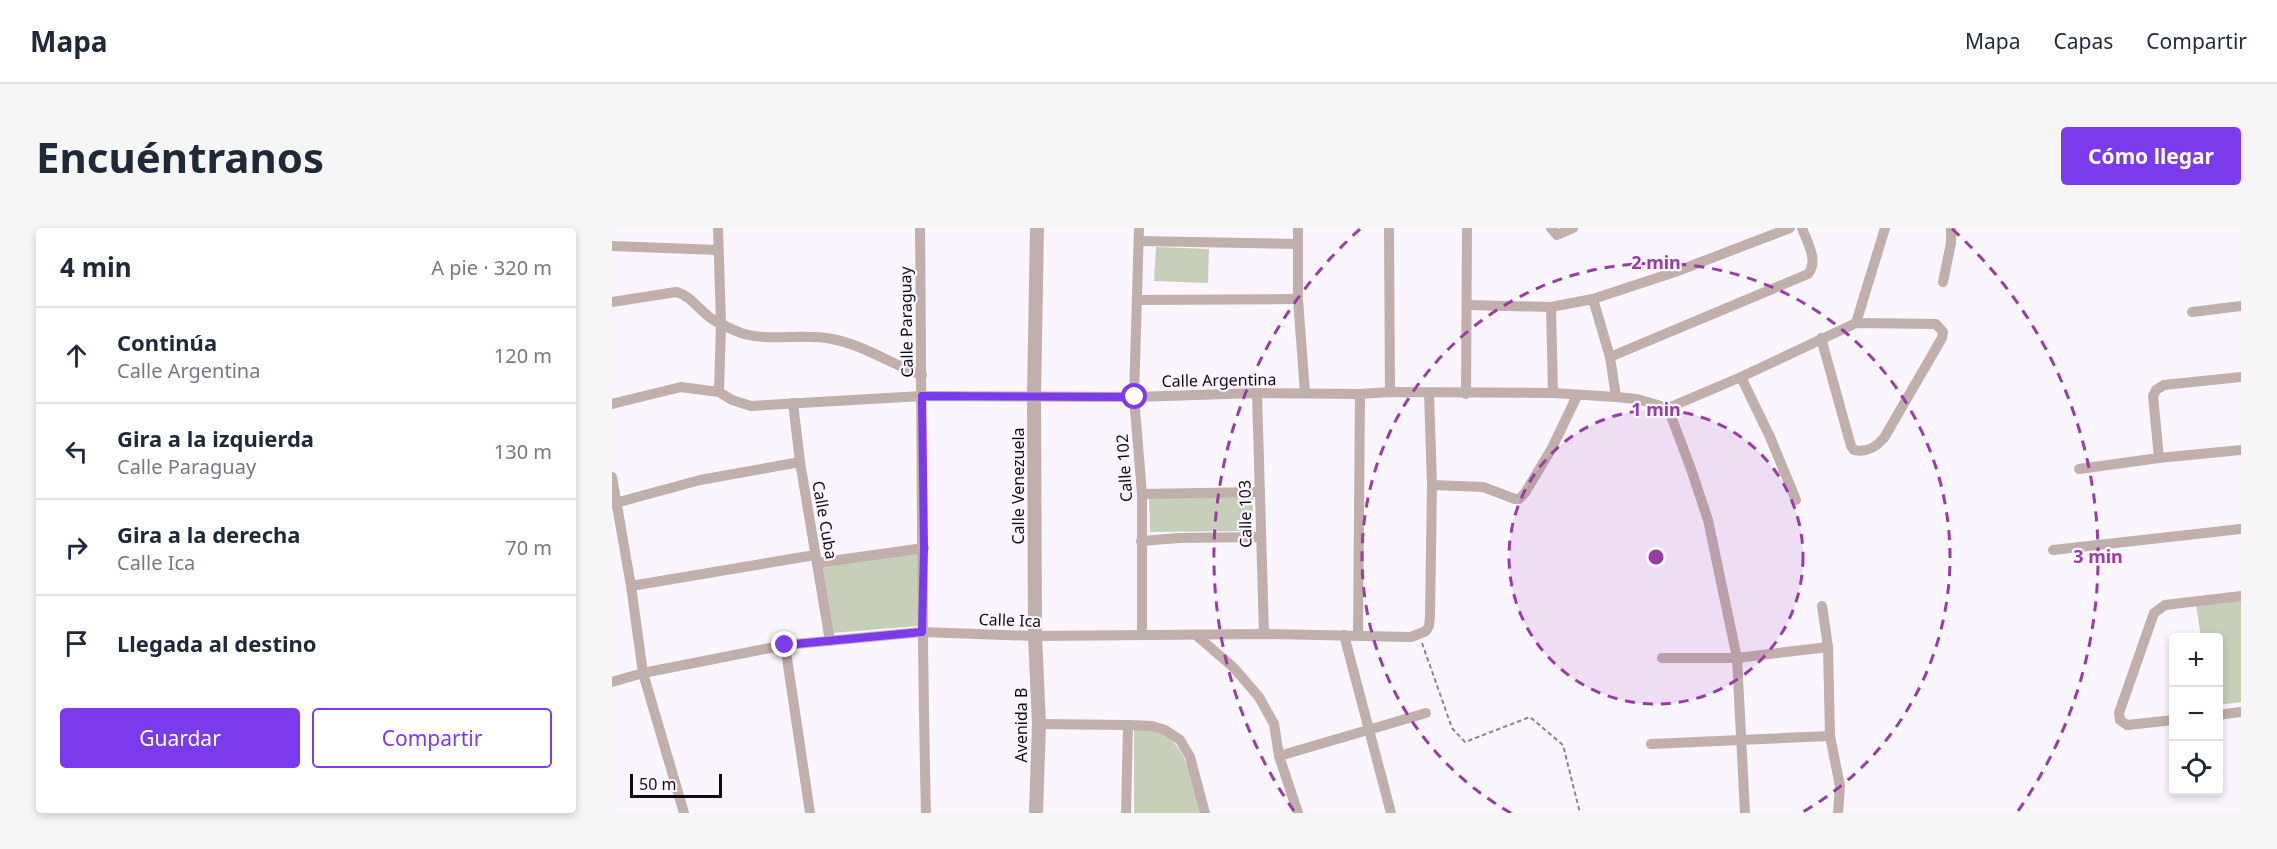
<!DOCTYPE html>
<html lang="es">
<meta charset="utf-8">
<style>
:root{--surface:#fff;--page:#f6f6f7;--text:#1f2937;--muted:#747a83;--line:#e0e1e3;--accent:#7c3aed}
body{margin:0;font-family:"Noto Sans",sans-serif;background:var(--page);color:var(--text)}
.controls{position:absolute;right:18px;bottom:18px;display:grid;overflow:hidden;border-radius:6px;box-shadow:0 3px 9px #0003}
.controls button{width:54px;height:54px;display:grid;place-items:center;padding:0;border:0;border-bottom:2px solid var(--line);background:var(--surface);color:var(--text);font:30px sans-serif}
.scale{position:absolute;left:18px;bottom:15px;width:92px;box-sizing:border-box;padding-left:6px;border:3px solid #100d12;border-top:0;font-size:16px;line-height:21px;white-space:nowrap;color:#100d12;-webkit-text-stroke:4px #faf5fe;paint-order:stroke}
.stop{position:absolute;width:18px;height:18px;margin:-14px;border:4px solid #7c3aed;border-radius:50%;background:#fff}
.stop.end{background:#7c3aed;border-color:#fff;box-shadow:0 2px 6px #0008}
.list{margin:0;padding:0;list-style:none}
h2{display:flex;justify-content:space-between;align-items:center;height:78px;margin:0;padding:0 24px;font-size:26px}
h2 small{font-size:20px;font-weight:400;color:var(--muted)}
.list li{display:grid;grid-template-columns:39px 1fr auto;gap:18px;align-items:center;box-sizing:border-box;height:96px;padding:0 24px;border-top:2px solid var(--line)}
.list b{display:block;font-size:22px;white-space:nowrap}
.list p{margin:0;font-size:20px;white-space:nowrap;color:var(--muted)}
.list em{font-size:20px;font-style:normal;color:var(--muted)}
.actions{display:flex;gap:12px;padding:18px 24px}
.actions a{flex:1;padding:14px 0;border:2px solid var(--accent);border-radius:6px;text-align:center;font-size:21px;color:var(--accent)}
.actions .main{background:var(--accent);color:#fff}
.icon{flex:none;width:33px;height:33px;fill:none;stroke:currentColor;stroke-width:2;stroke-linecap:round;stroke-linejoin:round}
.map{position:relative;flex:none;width:1629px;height:585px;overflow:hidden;border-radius:6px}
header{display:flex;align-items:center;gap:36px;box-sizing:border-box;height:84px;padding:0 30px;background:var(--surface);border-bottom:2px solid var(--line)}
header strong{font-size:28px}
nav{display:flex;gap:33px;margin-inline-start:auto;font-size:21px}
.intro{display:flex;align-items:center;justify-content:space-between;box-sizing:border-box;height:144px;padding:0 36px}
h1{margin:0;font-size:42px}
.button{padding:15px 27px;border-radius:6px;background:var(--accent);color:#fff;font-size:21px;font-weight:700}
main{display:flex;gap:36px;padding:0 36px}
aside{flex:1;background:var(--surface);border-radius:6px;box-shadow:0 3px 9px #0003}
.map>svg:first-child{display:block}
</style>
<header>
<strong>Mapa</strong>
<nav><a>Mapa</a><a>Capas</a><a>Compartir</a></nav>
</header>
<div class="intro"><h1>Encuéntranos</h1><a class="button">Cómo llegar</a></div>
<main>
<aside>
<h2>4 min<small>A pie · 320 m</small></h2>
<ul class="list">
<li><svg class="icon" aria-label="ahead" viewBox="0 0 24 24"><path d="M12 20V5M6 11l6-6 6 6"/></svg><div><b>Continúa</b><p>Calle Argentina</p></div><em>120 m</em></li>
<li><svg class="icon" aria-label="left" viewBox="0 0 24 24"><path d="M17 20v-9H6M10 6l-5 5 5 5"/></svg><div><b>Gira a la izquierda</b><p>Calle Paraguay</p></div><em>130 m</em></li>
<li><svg class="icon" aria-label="right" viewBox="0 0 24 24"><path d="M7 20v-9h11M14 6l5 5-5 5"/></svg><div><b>Gira a la derecha</b><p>Calle Ica</p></div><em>70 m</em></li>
<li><svg class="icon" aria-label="arrive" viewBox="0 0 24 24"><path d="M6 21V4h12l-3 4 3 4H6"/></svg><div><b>Llegada al destino</b></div></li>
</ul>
<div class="actions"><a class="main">Guardar</a><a>Compartir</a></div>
</aside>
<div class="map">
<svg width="1629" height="585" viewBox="0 0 1629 585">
<rect width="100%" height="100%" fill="#faf5fe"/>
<!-- green -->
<g fill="#c8cfb8">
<path d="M544,19L597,21L596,55L542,53Z"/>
<path d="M537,269H641V303L538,304Z"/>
<path d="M306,325V398L220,405L210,339Z"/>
<path d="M1629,372V474L1607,477L1606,410L1589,409L1584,377Z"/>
<path d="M522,502C529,502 539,501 546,504C576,515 581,558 588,585H522Z"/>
</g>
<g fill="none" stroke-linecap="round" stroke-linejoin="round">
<!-- path -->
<path stroke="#89858c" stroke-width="2" stroke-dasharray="4.5 3" stroke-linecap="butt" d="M810,415L840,500L853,514L918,489L951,517L968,585"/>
<!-- minor -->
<g stroke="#c0afaa" stroke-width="10">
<path d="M106,0L109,96L107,164"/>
<path d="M308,0C310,195 309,390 314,585"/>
<path d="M527,0L522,169L530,266V407"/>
<path d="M686,0V71L693,165"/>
<path d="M777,0L778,164"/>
<path d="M939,0L945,7L961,0"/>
<path d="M528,13L686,16"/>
<path d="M0,18L106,22"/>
<path d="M1331,54L1339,15V0"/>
<path d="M526,72L686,71"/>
<path d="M0,74L64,64C78,67 88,83 100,91C109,97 119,101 129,105C158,114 190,105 220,111C252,117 279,136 310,147"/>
<path d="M855,77L939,79L981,71"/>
<path d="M939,79L941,165"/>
<path d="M1580,84L1629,78"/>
<path d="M1244,95L1273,0"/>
<path d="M998,129L1196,46C1207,33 1195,14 1190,0"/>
<path d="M1129,149L1158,209L1184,272"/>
<path d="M645,165L652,406"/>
<path d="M854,166L855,0"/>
<path d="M1004,169L998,129L981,71L1063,44L1178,0"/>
<path d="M181,175L188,234L218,413"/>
<path d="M0,176L69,159L107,164L120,172L139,178L310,168L523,169L645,165L748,166L778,164L941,165L1004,169L1025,171L1056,180L1129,149L1244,95L1324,96L1331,104L1330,110L1272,210C1264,219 1255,225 1242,222L1239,218L1209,110"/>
<path d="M1056,180L1079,241L1096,292L1125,430L1133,585"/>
<path d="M1547,230L1541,168L1544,162L1552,157L1629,149"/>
<path d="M1467,241L1547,230L1629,222"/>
<path d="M0,249L19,358L31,445L72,585"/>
<path d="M820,257L871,259L903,271H907L913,265L940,220L965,168"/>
<path d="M530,266L648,264"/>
<path d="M0,276L88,252L188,234"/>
<path d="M529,313L567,310L649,309"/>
<path d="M1441,322L1629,301"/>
<path d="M205,335L312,320"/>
<path d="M19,358L203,327"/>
<path d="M1210,378L1216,419L1218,508L1228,558L1226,585"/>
<path d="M584,407L622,440L647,469L662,496L667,528L686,585"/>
<path d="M732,407L779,585"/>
<path d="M746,407L748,166"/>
<path d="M173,417L198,585"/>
<path d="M1050,430H1125L1216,419"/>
<path d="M0,454L31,445L173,417L310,404L423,408L652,406L799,409L814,403L817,398L818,388L820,257L817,165"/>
<path d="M1606,487L1629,484"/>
<path d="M1562,492L1515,497L1508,492L1507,485L1542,385L1553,377L1629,368"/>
<path d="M427,496L516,497L540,498L553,502L568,512L578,529L593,585"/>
<path d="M1039,516L1218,508"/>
<path d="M667,528L814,485"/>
<path d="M514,585L516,497"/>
</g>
<!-- tertiary -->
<path stroke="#c0afaa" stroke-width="14" d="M424,585L427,496L423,408L422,168L425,0"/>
</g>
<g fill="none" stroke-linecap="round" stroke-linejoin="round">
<!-- route -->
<path stroke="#7c3aed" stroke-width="8" d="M173,417L310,404L312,320L310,168L523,169"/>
</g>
<!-- distance rings -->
<circle cx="1044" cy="329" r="147" fill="#9a3ca6" fill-opacity=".12"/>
<g fill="none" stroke="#9a3ca6" stroke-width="3" stroke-dasharray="10 8">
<circle cx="1044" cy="329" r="147"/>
<path d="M899 585A294 294 0 1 1 1189 585"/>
<path d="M682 583A442 442 0 0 1 748 1M1340 1A442 442 0 0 1 1406 583"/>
</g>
<g text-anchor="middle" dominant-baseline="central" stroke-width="4.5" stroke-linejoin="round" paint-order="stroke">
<!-- street labels -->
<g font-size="16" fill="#100d12" stroke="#faf5fe">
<text transform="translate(294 94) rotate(-91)">Calle Paraguay</text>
<text transform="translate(607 152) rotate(-1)">Calle Argentina</text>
<text transform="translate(512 240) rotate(-94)">Calle 102</text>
<text transform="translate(406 258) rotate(-90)">Calle Venezuela</text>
<text transform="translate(633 286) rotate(-91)">Calle 103</text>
<text transform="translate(213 292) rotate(80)">Calle Cuba</text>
<text transform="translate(398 392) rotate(2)">Calle Ica</text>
<text transform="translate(409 497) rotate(-90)">Avenida B</text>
</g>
</g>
<circle cx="1044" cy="329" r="9" fill="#9a3ca6" stroke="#faf5fe" stroke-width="3"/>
<g font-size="18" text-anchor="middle" font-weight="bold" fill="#9a3ca6" stroke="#faf5fe" stroke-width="4.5" stroke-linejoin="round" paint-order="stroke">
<text x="1044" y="41">2 min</text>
<text x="1044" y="188">1 min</text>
<text x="1486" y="335">3 min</text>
</g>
</svg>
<div class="controls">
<button>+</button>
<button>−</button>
<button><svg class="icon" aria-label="locate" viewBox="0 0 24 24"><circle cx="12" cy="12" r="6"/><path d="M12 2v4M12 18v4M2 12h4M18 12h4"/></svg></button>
</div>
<div class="scale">50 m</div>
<div class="stop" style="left:523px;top:169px"></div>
<div class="stop end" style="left:173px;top:417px"></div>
</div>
</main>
